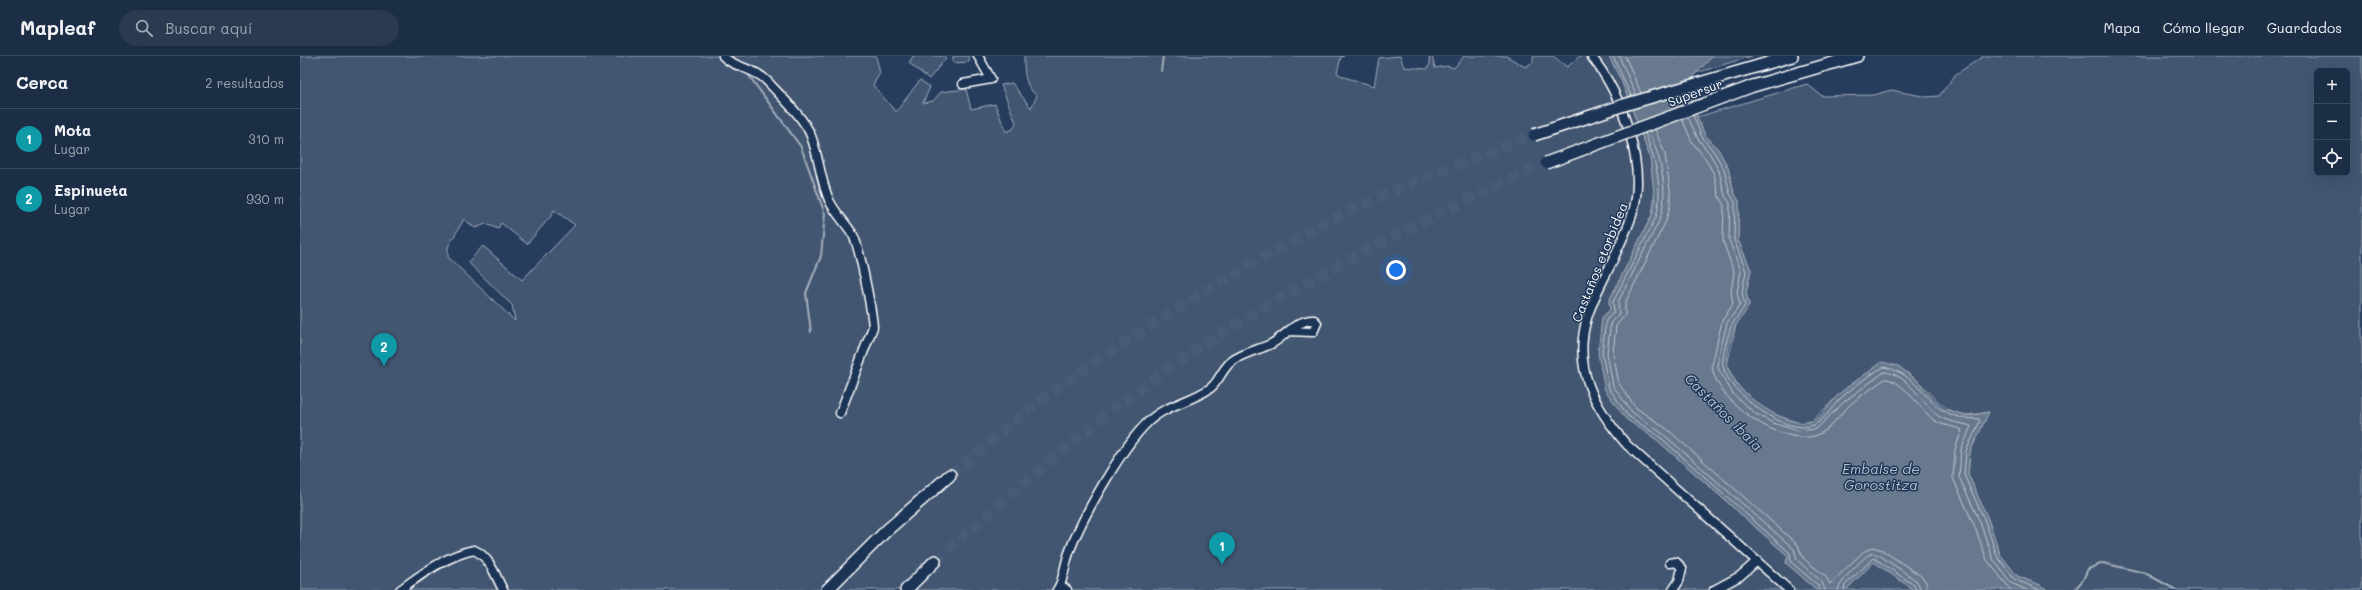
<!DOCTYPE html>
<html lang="es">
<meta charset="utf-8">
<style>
:root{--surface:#1c2e46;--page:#293a51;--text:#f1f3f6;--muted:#a0a8b3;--line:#3a4a5f;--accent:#95b2f1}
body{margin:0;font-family:Mali,sans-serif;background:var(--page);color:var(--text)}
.controls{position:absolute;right:12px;top:12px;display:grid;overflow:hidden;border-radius:6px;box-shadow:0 4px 16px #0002}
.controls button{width:36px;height:36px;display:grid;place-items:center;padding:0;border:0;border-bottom:1px solid var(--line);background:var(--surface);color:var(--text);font:20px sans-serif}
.you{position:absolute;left:1096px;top:214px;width:14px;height:14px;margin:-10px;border:3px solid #fff;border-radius:50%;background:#1a73e8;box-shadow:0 0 0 6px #1a73e833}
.badge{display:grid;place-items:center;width:26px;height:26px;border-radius:50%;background:var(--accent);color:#fff;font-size:13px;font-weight:700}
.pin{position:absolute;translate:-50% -33px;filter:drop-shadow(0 1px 2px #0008)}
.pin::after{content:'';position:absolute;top:21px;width:14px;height:12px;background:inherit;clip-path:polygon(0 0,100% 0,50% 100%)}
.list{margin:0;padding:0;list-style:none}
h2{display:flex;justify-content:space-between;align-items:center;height:52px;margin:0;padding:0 16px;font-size:17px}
h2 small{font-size:13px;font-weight:400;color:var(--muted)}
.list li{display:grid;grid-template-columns:26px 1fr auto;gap:12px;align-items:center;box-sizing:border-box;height:60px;padding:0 16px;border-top:1px solid var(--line)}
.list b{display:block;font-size:15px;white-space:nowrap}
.list p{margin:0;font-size:13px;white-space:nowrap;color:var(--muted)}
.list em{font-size:13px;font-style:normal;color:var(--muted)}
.icon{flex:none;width:22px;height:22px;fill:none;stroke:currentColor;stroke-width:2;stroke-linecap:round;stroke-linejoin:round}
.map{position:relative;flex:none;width:2062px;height:534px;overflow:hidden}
header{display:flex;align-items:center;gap:24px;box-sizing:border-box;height:56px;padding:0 20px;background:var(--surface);border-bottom:1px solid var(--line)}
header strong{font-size:19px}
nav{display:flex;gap:22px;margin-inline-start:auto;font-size:14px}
.search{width:280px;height:36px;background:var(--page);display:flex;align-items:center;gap:10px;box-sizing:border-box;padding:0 14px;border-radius:22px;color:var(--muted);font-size:15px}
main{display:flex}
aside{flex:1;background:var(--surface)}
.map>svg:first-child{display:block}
</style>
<header>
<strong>Mapleaf</strong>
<div class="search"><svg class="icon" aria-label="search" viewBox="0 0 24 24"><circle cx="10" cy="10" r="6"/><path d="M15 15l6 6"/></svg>Buscar aquí</div>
<nav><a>Mapa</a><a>Cómo llegar</a><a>Guardados</a></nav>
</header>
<main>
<aside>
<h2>Cerca<small>2 resultados</small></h2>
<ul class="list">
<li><span class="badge" style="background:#0f9aa8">1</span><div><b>Mota</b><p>Lugar</p></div><em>310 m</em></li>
<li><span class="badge" style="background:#0f9aa8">2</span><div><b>Espinueta</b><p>Lugar</p></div><em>930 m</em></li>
</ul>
</aside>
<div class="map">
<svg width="2062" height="534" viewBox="0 0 2062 534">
<rect width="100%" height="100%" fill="#263d5e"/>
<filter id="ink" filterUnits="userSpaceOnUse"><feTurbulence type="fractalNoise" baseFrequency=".025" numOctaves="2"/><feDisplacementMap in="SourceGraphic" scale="8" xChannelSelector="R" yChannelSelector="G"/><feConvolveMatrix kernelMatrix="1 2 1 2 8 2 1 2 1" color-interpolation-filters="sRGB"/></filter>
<g filter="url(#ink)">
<!-- green -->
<g fill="#425672" stroke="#a0aab8" fill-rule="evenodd">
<path d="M0,0H576L580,17L573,29L596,56L620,24L630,31L623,47L633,45L641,36L666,33L671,53L695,48L706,76L713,73L716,67L701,29L712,27L731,52L737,40C724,30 724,15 724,0H1044L1041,1L1037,17L1044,21L1074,30L1079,2L1100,0L1104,11L1127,13L1130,8L1129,0H1132L1135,12L1147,10L1154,12L1164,0H1206L1225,11L1233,6V0H1253L1267,11L1280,0H1309L1322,26L1350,101L1355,135L1352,159L1309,245L1326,363L1357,384L1488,500L1486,507L1517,534H0ZM254,154L275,169L222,224L183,190L168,206L212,249L215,265L148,201V191L164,163L175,172L186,168L198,173L201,167L227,188L251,160Z"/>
<path d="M613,0H644L646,2L629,23L609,7Z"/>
<path d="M653,0H669V6L653,7Z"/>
<path d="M1413,0H1452L1396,17Z"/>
<path d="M1684,0H2062V534H1747L1740,529L1717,520L1700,498L1688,463L1668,418L1670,396L1688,356C1653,364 1645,353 1622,329C1615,322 1606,316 1598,310L1547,331L1512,365L1499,367L1476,359L1461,351L1439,331L1427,310L1436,269L1449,249L1446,237L1451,214L1438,184L1439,145L1434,137L1428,112L1418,93L1405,79L1397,61L1507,28L1522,40L1574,39L1591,34L1627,41L1639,40L1656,18ZM2017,15H2047V117H2017Z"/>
<path d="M1574,506L1614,534H1546Z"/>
</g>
<!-- water -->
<path fill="#67788e" stroke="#a4aebb" d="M1309,0H1413L1396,17L1390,28L1395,36L1397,61L1405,79L1418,93L1428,112L1434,137L1439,145L1438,184L1451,214L1446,237L1449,249C1446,257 1440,262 1436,269C1431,279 1427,298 1427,308C1428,333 1488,375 1512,365C1523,361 1531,345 1540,337C1553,326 1568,317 1582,306L1598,310L1619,326L1626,336L1644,353L1669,360L1689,356L1670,396L1668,418L1688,463L1700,498L1717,520L1740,529L1747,534H1614L1574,506L1546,534H1517L1486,507L1488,500L1357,384L1326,363L1305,334L1298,297L1302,261L1310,254L1309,245L1352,159L1355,147L1350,101L1322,26Z"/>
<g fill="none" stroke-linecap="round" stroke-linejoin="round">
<!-- shore -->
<g stroke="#c2c9d2" stroke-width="1">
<path d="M1313,0L1331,40"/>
<path d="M1319,0L1336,39"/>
<path d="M1325,0L1341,37"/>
<path d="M1393,59L1402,81L1414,96L1424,113L1430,138L1435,146L1434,184L1446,215L1442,237L1445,249C1442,256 1437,260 1433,267C1429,273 1421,303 1423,311C1430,337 1486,381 1514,369C1525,364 1533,349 1542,341C1551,333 1573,316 1584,311C1628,320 1623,364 1679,363L1680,365L1666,395L1664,419L1685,465L1697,500L1714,523L1740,534"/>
<path d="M1388,61L1398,83L1410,98L1419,115L1425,140L1430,147L1429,184L1441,215L1437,237L1440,249L1427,267L1419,300L1418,312L1433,338L1456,358L1473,367L1498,375L1516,373L1545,345L1584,316C1608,317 1621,347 1638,360C1647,366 1661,367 1671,370L1661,394L1659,421L1680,466L1693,503L1711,527L1727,534"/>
<path d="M1382,63L1392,86L1405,102L1414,118L1419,141L1424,149L1423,185L1434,216L1431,236L1433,248L1422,265L1412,309C1414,345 1483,392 1517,379C1531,374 1540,357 1551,348C1561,339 1574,331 1585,323C1604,324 1620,354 1635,365C1643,370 1654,370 1662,374L1655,393L1653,422L1674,469L1687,504L1711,534"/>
<path d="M1355,73L1365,98L1370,134V150L1366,165L1325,247V259L1316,270L1313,297L1319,328L1336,352L1367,373L1498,489L1503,502L1526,521L1530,528L1563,496L1573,491L1582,494L1621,520L1626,526L1627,534"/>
<path d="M1349,76C1361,102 1369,134 1360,163L1318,246L1319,258L1311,266L1307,297L1313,330L1332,356L1363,378L1494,493L1497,504L1522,526L1525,534"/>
<path d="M1345,77C1355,103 1364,133 1356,161L1313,246L1314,256L1306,264L1302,297L1309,332L1328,360L1360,381L1490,497L1491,506L1518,529L1520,534"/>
<path d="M1538,534C1539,527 1563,501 1570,498C1573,497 1576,498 1579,499L1617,525L1621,534"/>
<path d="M1544,534L1545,529L1574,502L1614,529L1616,534"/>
</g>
<!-- stream -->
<g stroke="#a4aebb" stroke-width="2">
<path d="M432,0L434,4"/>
<path d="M861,15L863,0"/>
<path d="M447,17L501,91L525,158L521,200L506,237L511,276"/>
<path d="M1775,533L1783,524L1788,513L1803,507L1845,517L1876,534"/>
<path d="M1767,534H1772"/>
</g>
<!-- highway-tunnel -->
<g stroke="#475a76" stroke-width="11" stroke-dasharray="11 5.5" stroke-linecap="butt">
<path d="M650,419L735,348L811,295L896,241L975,194L1041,159L1135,117L1234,79"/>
<path d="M635,505C700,448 765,389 835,337C961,244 1104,172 1246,107"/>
</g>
<defs>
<g id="minor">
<path d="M423,0C432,11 455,12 467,25C480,39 505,63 511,80C519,101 520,123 529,144C535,157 546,167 553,179C560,192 572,256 573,271L540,357"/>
<path d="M1291,0C1322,38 1348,111 1332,159C1327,175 1319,189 1313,204C1304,223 1293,242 1287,262C1272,313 1295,352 1327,389L1489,534"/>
<path d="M663,28L691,23L678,0"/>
<path d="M1370,507L1376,506L1382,512L1379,525L1373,534"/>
<path d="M760,529C764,519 765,508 769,497C780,465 823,389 848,366C865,349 890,346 909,333C919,327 922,312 932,305C943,297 958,294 971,288C985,281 996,263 1014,264L1017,267L1013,276L989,275"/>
<path d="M100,534C121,518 148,499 174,494C190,501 195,519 203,534"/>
<path d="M757,534L760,529L767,534"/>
<path d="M1414,534L1440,520L1457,505"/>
</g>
<g id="highway">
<path d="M1448,13L1492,0"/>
<path d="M1453,30L1557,0"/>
<path d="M527,534L586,475L650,419"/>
<path d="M606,534L635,505"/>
</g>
</defs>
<!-- minor casing -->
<use href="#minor" stroke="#fff" stroke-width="11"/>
<!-- highway casing -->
<use href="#highway" stroke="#fff" stroke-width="14"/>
<!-- minor -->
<use href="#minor" stroke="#1d3557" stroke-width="8"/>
<!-- highway -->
<use href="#highway" stroke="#1d3557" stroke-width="11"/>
<defs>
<g id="highway-bridge">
<path d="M1234,79L1324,49L1448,13"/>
<path d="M1246,107L1453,30"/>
</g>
</defs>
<!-- highway-bridge casing -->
<use href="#highway-bridge" stroke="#fff" stroke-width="14" stroke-linecap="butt"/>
<!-- highway-bridge -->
<use href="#highway-bridge" stroke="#1d3557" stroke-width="11"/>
</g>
</g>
<g text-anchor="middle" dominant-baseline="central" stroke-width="3" stroke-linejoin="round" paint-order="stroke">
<!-- street labels -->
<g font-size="13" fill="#fff" stroke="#1d3557">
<text transform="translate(1395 36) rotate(-20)">Supersur</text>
<text transform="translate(1299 206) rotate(-68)">Castaños etorbidea</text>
</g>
<!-- water labels -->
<g font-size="14" font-style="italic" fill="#bbc2cc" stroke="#1d3557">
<text transform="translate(1424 356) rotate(45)">Castaños ibaia</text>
<text x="1581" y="412">Embalse de<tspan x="1581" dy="16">Gorostitza</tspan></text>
</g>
</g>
</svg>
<div class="controls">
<button>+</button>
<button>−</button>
<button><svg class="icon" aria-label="locate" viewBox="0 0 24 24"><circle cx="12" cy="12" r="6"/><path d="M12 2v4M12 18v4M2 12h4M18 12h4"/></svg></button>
</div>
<div class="you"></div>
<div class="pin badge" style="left:922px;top:509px;background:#0f9aa8">1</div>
<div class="pin badge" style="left:84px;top:310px;background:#0f9aa8">2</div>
</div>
</main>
